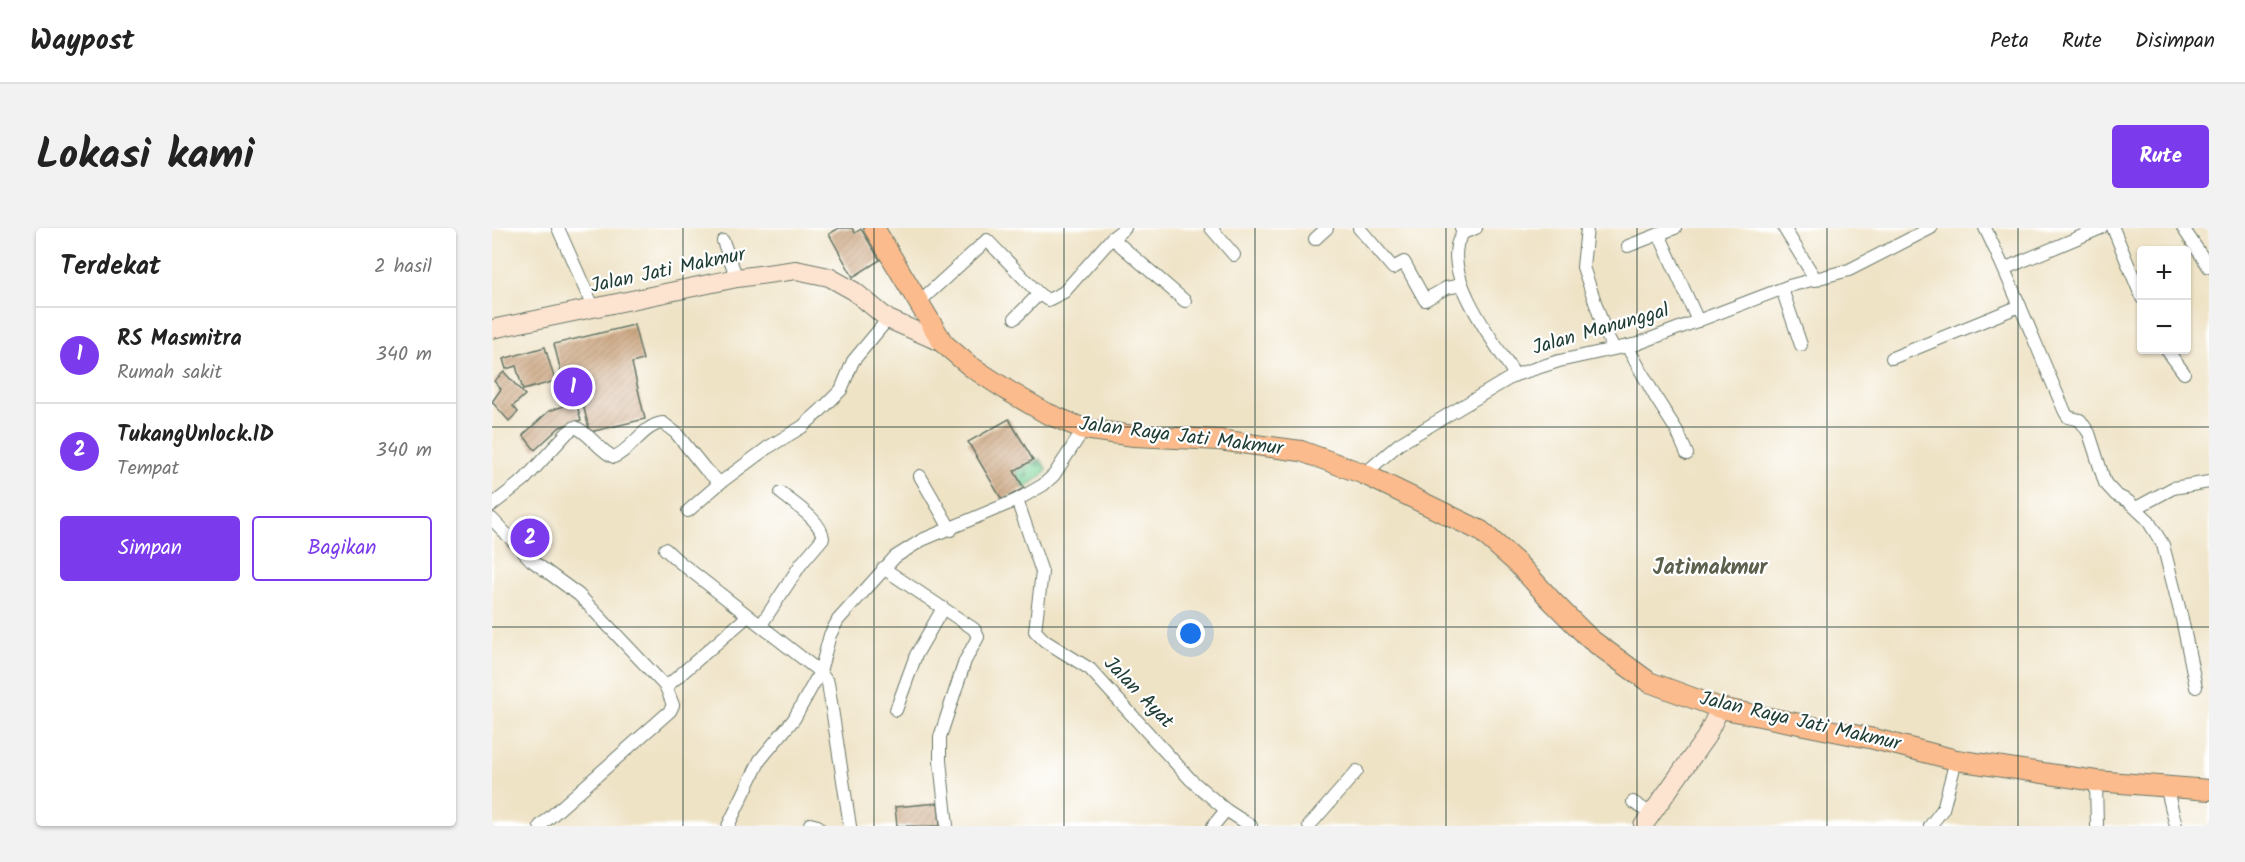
<!DOCTYPE html>
<html lang="id">
<meta charset="utf-8">
<style>
:root{--surface:#fff;--page:#f2f2f2;--text:#222;--muted:#767676;--line:#e0e0e0;--accent:#7c3aed}
body{margin:0;font-family:Kalam,sans-serif;background:var(--page);color:var(--text)}
.controls{position:absolute;right:18px;top:18px;display:grid;overflow:hidden;border-radius:6px;box-shadow:0 2px 4px #0004}
.controls button{width:54px;height:54px;display:grid;place-items:center;padding:0;border:0;border-bottom:2px solid var(--line);background:var(--surface);color:var(--text);font:30px sans-serif}
.you{position:absolute;left:699px;top:406px;width:21px;height:21px;margin:-15px;border:4px solid #fff;border-radius:50%;background:#1a73e8;box-shadow:0 0 0 9px #1a73e833}
.badge{display:grid;place-items:center;width:39px;height:39px;border-radius:50%;background:var(--accent);color:#fff;font-size:20px;font-weight:700}
.pin{position:absolute;translate:-50% -50%;border:3px solid #fff;box-shadow:0 2px 6px #0006}
.list{margin:0;padding:0;list-style:none}
h2{display:flex;justify-content:space-between;align-items:center;height:78px;margin:0;padding:0 24px;font-size:26px}
h2 small{font-size:20px;font-weight:400;color:var(--muted)}
.list li{display:grid;grid-template-columns:39px 1fr auto;gap:18px;align-items:center;box-sizing:border-box;height:96px;padding:0 24px;border-top:2px solid var(--line)}
.list b{display:block;font-size:22px;white-space:nowrap}
.list p{margin:0;font-size:20px;white-space:nowrap;color:var(--muted)}
.list em{font-size:20px;font-style:normal;color:var(--muted)}
.actions{display:flex;gap:12px;padding:18px 24px}
.actions a{flex:1;padding:14px 0;border:2px solid var(--accent);border-radius:6px;text-align:center;font-size:21px;color:var(--accent)}
.actions .main{background:var(--accent);color:#fff}
.map{position:relative;flex:none;width:1717px;height:598px;overflow:hidden;border-radius:6px}
header{display:flex;align-items:center;gap:36px;box-sizing:border-box;height:84px;padding:0 30px;background:var(--surface);border-bottom:2px solid var(--line)}
header strong{font-size:28px}
nav{display:flex;gap:33px;margin-inline-start:auto;font-size:21px}
.intro{display:flex;align-items:center;justify-content:space-between;box-sizing:border-box;height:144px;padding:0 36px}
h1{margin:0;font-size:42px}
.button{padding:15px 27px;border-radius:6px;background:var(--accent);color:#fff;font-size:21px;font-weight:700}
main{display:flex;gap:36px;padding:0 36px}
aside{flex:1;background:var(--surface);border-radius:6px;box-shadow:0 2px 4px #0004}
.map>svg:first-child{display:block}
</style>
<header>
<strong>Waypost</strong>
<nav><a>Peta</a><a>Rute</a><a>Disimpan</a></nav>
</header>
<div class="intro"><h1>Lokasi kami</h1><a class="button">Rute</a></div>
<main>
<aside>
<h2>Terdekat<small>2 hasil</small></h2>
<ul class="list">
<li><span class="badge">1</span><div><b>RS Masmitra</b><p>Rumah sakit</p></div><em>340 m</em></li>
<li><span class="badge">2</span><div><b>TukangUnlock.ID</b><p>Tempat</p></div><em>340 m</em></li>
</ul>
<div class="actions"><a class="main">Simpan</a><a>Bagikan</a></div>
</aside>
<div class="map">
<svg width="1717" height="598" viewBox="0 0 1717 598">
<defs>
<pattern id="cemetery-stones" width="16" height="16" patternUnits="userSpaceOnUse" patternTransform="scale(1.5)"><rect width="16" height="16" fill="#7ad398"/><path d="M2 7V4a2 2 0 0 1 4 0v3zM10 15v-3a2 2 0 0 1 4 0v3z" fill="#63ac7d"/></pattern>
<pattern id="building-hatch" width="6" height="6" patternUnits="userSpaceOnUse" patternTransform="scale(1.5)"><rect width="6" height="6" fill="#cba37b"/><path d="M-1 1l2-2M0 6l6-6M5 7l2-2" fill="none" stroke="#a48666"/></pattern>
</defs>
<rect width="100%" height="100%" fill="#fff"/>
<filter id="ink" filterUnits="userSpaceOnUse"><feTurbulence type="fractalNoise" baseFrequency=".0167" numOctaves="2"/><feDisplacementMap in="SourceGraphic" scale="12" xChannelSelector="R" yChannelSelector="G"/><feConvolveMatrix kernelMatrix="1 2 1 2 8 2 1 2 1" color-interpolation-filters="sRGB"/></filter>
<filter id="wash" filterUnits="userSpaceOnUse"><feTurbulence type="fractalNoise" baseFrequency=".008" numOctaves="4" result="noise"/><feDisplacementMap in="SourceGraphic" scale="24" xChannelSelector="R" yChannelSelector="G"/><feGaussianBlur stdDeviation="1.35" result="paint"/><feColorMatrix in="noise" values="0 0 0 0 0 0 0 0 0 0 0 0 0 0 0 0 0 1.4 0 .05"/><feComposite in="paint" operator="in"/></filter>
<g filter="url(#wash)">
<rect width="100%" height="100%" fill="#efe3c6"/>
<!-- cemetery -->
<path fill="url(#cemetery-stones)" stroke="#4c8866" stroke-width="1.5" d="M548,231L555,242L550,248L532,260L524,244Z"/>
<g id="blocks">
<!-- building -->
<g fill="url(#building-hatch)">
<path d="M347,0H360L363,5L369,1L388,32L361,49L337,6Z"/>
<path d="M142,97L151,132L140,135L153,191L98,204L84,149L71,152L62,116Z"/>
<path d="M53,119L63,153L31,162L24,138L14,141L11,131Z"/>
<path d="M12,144L33,167L21,178L26,184L17,193L0,174L9,161L2,153Z"/>
<path d="M84,174L89,192L68,199L43,222L31,207L57,183Z"/>
<path d="M517,191L541,232L522,243L532,260L510,272L476,214Z"/>
<path d="M40,295L52,305L36,324L25,315Z"/>
<path d="M446,575L448,598H405L403,579Z"/>
</g>
</g>
</g>
<g filter="url(#ink)">
<use href="#blocks" fill-opacity="0" stroke="#687767" stroke-width="1.5"/>
<g fill="none" stroke-linecap="round" stroke-linejoin="round">
<defs>
<g id="street">
<path d="M66,0L102,81"/>
<path d="M719,0L742,27"/>
<path d="M867,0L901,40L912,34L933,72L954,60L970,57"/>
<path d="M969,0L971,5C969,9 965,14 965,18C957,56 1003,115 1023,147"/>
<path d="M1095,0L1091,39L1114,106L1122,120"/>
<path d="M1292,0L1324,52"/>
<path d="M1493,0C1522,60 1546,123 1573,184L1576,189L1588,192L1597,205L1613,255L1624,267L1636,273L1655,291L1671,317L1690,391L1704,459"/>
<path d="M1621,0L1650,70"/>
<path d="M1691,0L1717,39"/>
<path d="M971,5L984,0"/>
<path d="M1167,6L1206,93"/>
<path d="M620,10L693,73"/>
<path d="M823,11L835,0"/>
<path d="M231,13L245,50"/>
<path d="M1136,18L1183,0"/>
<path d="M1514,40L1609,0"/>
<path d="M1290,61L1309,117"/>
<path d="M427,74L495,12L547,66L556,72L572,64L620,10L633,0"/>
<path d="M523,90L547,66"/>
<path d="M1135,118L1164,170L1185,203L1195,226"/>
<path d="M1675,122L1692,145"/>
<path d="M1400,130L1528,78"/>
<path d="M872,246L907,216L1023,147L1067,133L1145,116L1297,58L1357,42L1439,0"/>
<path d="M428,248L459,302"/>
<path d="M525,272L550,344L543,403L553,413L598,441L699,552L734,582L759,598"/>
<path d="M0,277L33,251L75,205L83,199C98,205 107,223 122,229C140,222 151,197 171,195L184,205L213,241L228,255L275,220L310,199L329,182L349,162L361,133L396,91"/>
<path d="M1644,280L1681,260L1717,254"/>
<path d="M196,283L228,255"/>
<path d="M0,291L39,332L87,367L174,459L181,477L178,483L48,598"/>
<path d="M173,321L185,332L328,444L336,455L358,598"/>
<path d="M391,340L482,401L486,409L473,433L448,509V533L455,598"/>
<path d="M269,397L309,336L331,310C329,292 302,276 289,265"/>
<path d="M174,459L256,388"/>
<path d="M404,482L424,427L451,380"/>
<path d="M1604,553L1605,598"/>
<path d="M1674,558L1684,598"/>
<path d="M1141,574L1159,586"/>
<path d="M318,596L326,598"/>
<path d="M236,598L268,532L302,491L328,444L338,407L346,392L403,329L430,312L525,272L551,257L562,247L592,201"/>
<path d="M721,598L734,582"/>
<path d="M817,598L865,543"/>
<path d="M1438,598L1451,581L1464,532"/>
</g>
<g id="secondary">
<path d="M0,101L245,50L304,42L337,49L362,63L396,91L451,115"/>
<path d="M1151,598L1214,509L1228,480"/>
</g>
<path id="primary" d="M382,0L451,115L478,138L518,164L554,185L592,201L642,208L727,212L809,223L872,246L989,303L1026,336L1060,373L1098,411L1157,454L1228,480L1382,511L1464,532L1604,553L1717,562"/>
</defs>
<!-- street casing -->
<use href="#street" stroke="#687767" stroke-width="14"/>
<!-- secondary casing -->
<use href="#secondary" stroke="#687767" stroke-width="20"/>
<!-- primary casing -->
<use href="#primary" stroke="#687767" stroke-width="22"/>
<!-- street -->
<use href="#street" stroke="#fff" stroke-width="12"/>
<!-- secondary -->
<use href="#secondary" stroke="#fde4d1" stroke-width="18"/>
<!-- primary -->
<use href="#primary" stroke="#fbbb8c" stroke-width="20"/>
</g>
</g>
<!-- grid -->
<path fill="none" stroke="#1f3d34" stroke-width="1.5" stroke-opacity="0.55" d="M191,0V598M382,0V598M572,0V598M763,0V598M954,0V598M1145,0V598M1335,0V598M1526,0V598M0,199H1717M0,399H1717"/>
<g text-anchor="middle" dominant-baseline="central" stroke-width="4.5" stroke-linejoin="round" paint-order="stroke">
<!-- street labels -->
<g font-size="20" fill="#1f3d34" stroke="#fff">
<text transform="translate(176 43) rotate(-12)">Jalan Jati Makmur</text>
<text transform="translate(1109 102) rotate(-16)">Jalan Manunggal</text>
<text transform="translate(689 209) rotate(7)">Jalan Raya Jati Makmur</text>
<text transform="translate(646 465) rotate(46)">Jalan Ayat</text>
<text transform="translate(1308 494) rotate(13)">Jalan Raya Jati Makmur</text>
</g>
<!-- quarter labels -->
<g font-size="22" font-weight="bold" fill="#5b614d" stroke="#fff">
<text x="1218" y="340">Jatimakmur</text>
</g>
</g>
</svg>
<div class="controls">
<button>+</button>
<button>−</button>
</div>
<div class="you"></div>
<div class="pin badge" style="left:81px;top:159px">1</div>
<div class="pin badge" style="left:38px;top:310px">2</div>
</div>
</main>
